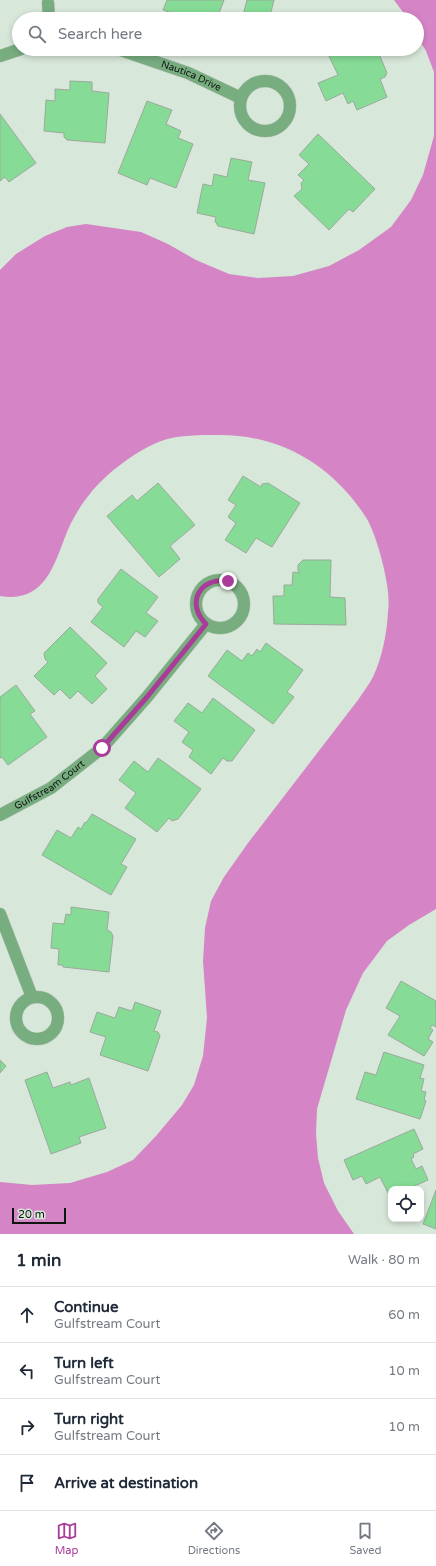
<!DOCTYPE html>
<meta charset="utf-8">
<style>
:root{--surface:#fff;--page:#f6f6f7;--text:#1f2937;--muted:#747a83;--line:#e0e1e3;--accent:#a93b99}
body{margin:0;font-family:"Varela Round",sans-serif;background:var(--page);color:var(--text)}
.controls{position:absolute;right:12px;bottom:12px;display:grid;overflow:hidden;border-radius:8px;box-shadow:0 2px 6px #0003}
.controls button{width:36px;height:36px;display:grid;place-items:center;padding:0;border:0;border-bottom:1px solid var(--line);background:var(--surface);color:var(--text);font:20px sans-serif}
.scale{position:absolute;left:12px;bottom:10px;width:54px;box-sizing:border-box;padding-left:4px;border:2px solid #0e140f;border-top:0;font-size:11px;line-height:14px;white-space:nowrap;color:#0e140f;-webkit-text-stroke:3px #d7e7d9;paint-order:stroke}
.stop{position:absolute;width:12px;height:12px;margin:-9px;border:3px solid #a93b99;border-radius:50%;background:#fff}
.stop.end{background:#a93b99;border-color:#fff;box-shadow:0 1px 4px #0008}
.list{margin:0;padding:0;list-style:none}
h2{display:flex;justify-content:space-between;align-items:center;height:52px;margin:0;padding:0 16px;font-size:17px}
h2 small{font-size:13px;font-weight:400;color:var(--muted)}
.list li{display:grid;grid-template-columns:26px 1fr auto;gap:12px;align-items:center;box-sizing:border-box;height:56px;padding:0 16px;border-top:1px solid var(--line)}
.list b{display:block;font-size:15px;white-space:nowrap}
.list p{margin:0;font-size:13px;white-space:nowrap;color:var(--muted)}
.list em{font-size:13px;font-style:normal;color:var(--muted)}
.icon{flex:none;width:22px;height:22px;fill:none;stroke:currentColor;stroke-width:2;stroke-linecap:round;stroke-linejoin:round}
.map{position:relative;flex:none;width:436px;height:1234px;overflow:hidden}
.search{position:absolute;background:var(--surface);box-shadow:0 2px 6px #0003;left:12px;right:12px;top:12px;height:44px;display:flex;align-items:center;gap:10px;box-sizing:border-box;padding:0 14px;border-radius:22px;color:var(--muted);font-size:15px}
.sheet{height:276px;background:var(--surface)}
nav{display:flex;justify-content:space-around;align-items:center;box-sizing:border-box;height:56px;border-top:1px solid var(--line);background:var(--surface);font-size:11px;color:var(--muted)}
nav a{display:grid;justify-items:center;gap:2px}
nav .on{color:var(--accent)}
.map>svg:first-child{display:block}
</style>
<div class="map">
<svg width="436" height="1234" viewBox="0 0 436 1234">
<rect width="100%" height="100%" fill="#d7e7d9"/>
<!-- water -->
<path fill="#d584c5" d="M394,0H436V909L409,925L387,941L363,973L346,1010L317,1109L316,1134L318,1158L324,1183L338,1211L354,1234H0V1182L32,1185L70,1183L107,1172L133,1160L156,1136L182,1105L194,1085L203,1056L207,1018L203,961L205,928L211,901L224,877L248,843L358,700C363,692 369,685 373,677C382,658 387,633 388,612C390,598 387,583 384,569C381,555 374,531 367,519C333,465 280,434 217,435C200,435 180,435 164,440C138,449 106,473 89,495C82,503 76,514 71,523C55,557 50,604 0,596V270L16,254L45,236L67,227L86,224L141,232L168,244L196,260L229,274L258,278L293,276L329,266L359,250L391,227L411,200L423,175L434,136V72L426,51L417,36V19H408Z"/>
<!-- building -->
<g fill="#86dc96" stroke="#9ba99c">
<path d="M167,0H224L217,19H173L175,14L163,10Z"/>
<path d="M247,0H274L271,12L275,19H242Z"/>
<path d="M347,49H377L387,73L385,77L380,79L387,97L357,110L353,101L348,104L343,93L326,101L318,83L338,75L329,56Z"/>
<path d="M70,81L92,82V91L109,93L105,143L67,140L64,137V133L44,131L46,100L55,101V89L70,90Z"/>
<path d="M147,101L172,110L166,124L181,131L178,138L193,144L176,188L150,178L147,185L118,173Z"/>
<path d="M0,114L36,163L9,182L5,177L0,181Z"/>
<path d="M318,134L375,189L353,212L349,209L329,230L294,196L302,189L301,183L304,180L298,175L309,164L299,155Z"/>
<path d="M231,158L252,162L248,180L265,183L254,234L218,226L215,221L216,217L197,213L203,184L212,186L214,174L227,177Z"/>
<path d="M243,476L261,487L262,484L268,483L300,503L272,547L256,538L246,553L225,540L236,523L228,517L236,505L228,500Z"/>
<path d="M158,483L195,525L170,546L180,559L159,577L107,516L132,495L137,501Z"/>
<path d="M303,560H331L330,597L345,598L346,625L274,624L273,596H284V585H292L293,572L300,573L298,571V565Z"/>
<path d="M121,569L158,597L146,613L158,621L145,637L136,631L124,647L91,622L103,607L98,603V599Z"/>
<path d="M70,627L107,663L95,676L107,689L92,704L78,691L70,699L60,689L54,695L34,676L48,662L45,659L44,653Z"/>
<path d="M266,643L303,670L287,692L294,697L273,724L208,676L227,650L242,661L248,653L252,656L257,649L260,652Z"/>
<path d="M16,685L35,711L30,714L47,737L8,765L2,757L0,758V697Z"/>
<path d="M213,698L255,730L232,761H227L223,758L211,774L189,757L193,750L182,742L189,732L174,721L188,703L202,713Z"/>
<path d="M158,758L201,789L178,819L172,821L169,818L157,832L125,808L136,793L119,780L134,761L148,772Z"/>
<path d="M92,814L136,839L121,864L127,867L111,895L42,855L57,830L71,838L78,827L81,829L85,822L86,823Z"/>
<path d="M71,907L109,912L107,930L111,932L113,936L109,972L63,967V965H58L59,949L51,948L53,923L64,924L66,914L71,915Z"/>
<path d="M401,981L436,1001V1027L432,1025L430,1028L433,1030L428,1039L433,1042L424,1056L388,1035L400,1016L386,1008Z"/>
<path d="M135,1002L161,1011L154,1031L158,1032L160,1036L148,1071L100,1055L106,1037L90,1032L97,1012L115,1018L119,1007L132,1011Z"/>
<path d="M384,1052L424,1065L420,1078L424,1079L421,1091L426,1092L424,1100L426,1101L420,1119L356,1099L365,1072L376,1075Z"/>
<path d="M0,1060L6,1066L0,1073Z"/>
<path d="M47,1072L53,1088L70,1082L71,1085L89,1078L106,1128L79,1137L81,1143L51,1154L25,1080Z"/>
<path d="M414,1129L423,1149L413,1154L414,1157L411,1159L416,1169L422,1166L428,1180L408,1189H391V1197H390L380,1177L366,1184L362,1176L353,1180L344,1160Z"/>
<path d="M436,1190V1229L423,1224Z"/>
</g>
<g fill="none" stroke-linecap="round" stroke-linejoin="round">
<defs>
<g id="street">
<path d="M48,3L49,19"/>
<path id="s1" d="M118,49L188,73L241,98"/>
<path d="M0,56L21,49"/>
<circle cx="265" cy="106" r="25"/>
<circle cx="220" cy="604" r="24"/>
<path id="s2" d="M0,815L51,788L102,748L147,697L206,624"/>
<path d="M0,914L32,997"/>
<circle cx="37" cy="1018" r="21"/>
</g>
</defs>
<!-- street casing -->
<use href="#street" stroke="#b7c5b9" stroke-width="13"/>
<!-- street -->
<use href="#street" stroke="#78ad80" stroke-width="12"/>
</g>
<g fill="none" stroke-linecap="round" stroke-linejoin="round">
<!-- route -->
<path stroke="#a93b99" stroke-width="5" d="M102,748L147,697L206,624C185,603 200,577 228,581"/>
</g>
<g text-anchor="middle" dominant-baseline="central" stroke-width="3.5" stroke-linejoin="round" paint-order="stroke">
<!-- street labels -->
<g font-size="10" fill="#0e140f" stroke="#d7e7d9">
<text stroke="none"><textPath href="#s1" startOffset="78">Nautica Drive</textPath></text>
<text stroke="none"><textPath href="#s2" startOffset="58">Gulfstream Court</textPath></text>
</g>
</g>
</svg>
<div class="controls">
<button><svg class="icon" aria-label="locate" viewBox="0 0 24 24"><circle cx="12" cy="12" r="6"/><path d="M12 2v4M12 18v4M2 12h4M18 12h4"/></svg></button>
</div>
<div class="scale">20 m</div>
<div class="stop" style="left:102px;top:748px"></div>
<div class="stop end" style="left:228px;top:581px"></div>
<div class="search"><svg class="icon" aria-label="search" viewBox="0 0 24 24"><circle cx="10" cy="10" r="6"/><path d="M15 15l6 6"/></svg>Search here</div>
</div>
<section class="sheet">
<h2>1 min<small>Walk · 80 m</small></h2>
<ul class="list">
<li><svg class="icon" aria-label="ahead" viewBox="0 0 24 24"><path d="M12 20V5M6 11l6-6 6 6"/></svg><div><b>Continue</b><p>Gulfstream Court</p></div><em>60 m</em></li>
<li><svg class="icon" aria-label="left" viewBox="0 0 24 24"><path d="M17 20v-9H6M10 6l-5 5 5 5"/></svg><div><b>Turn left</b><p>Gulfstream Court</p></div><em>10 m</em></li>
<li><svg class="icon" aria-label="right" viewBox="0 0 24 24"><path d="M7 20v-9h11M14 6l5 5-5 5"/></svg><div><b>Turn right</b><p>Gulfstream Court</p></div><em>10 m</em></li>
<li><svg class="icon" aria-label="arrive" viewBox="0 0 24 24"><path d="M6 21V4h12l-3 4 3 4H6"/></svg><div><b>Arrive at destination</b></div></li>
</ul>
</section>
<nav>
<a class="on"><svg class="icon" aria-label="map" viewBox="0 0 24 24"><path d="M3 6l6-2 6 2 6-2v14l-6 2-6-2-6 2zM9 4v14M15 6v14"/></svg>Map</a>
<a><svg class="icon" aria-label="directions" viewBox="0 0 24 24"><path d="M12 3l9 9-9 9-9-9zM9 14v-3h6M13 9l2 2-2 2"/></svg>Directions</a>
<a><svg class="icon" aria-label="saved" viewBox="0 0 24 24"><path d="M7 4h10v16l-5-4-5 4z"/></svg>Saved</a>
</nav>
